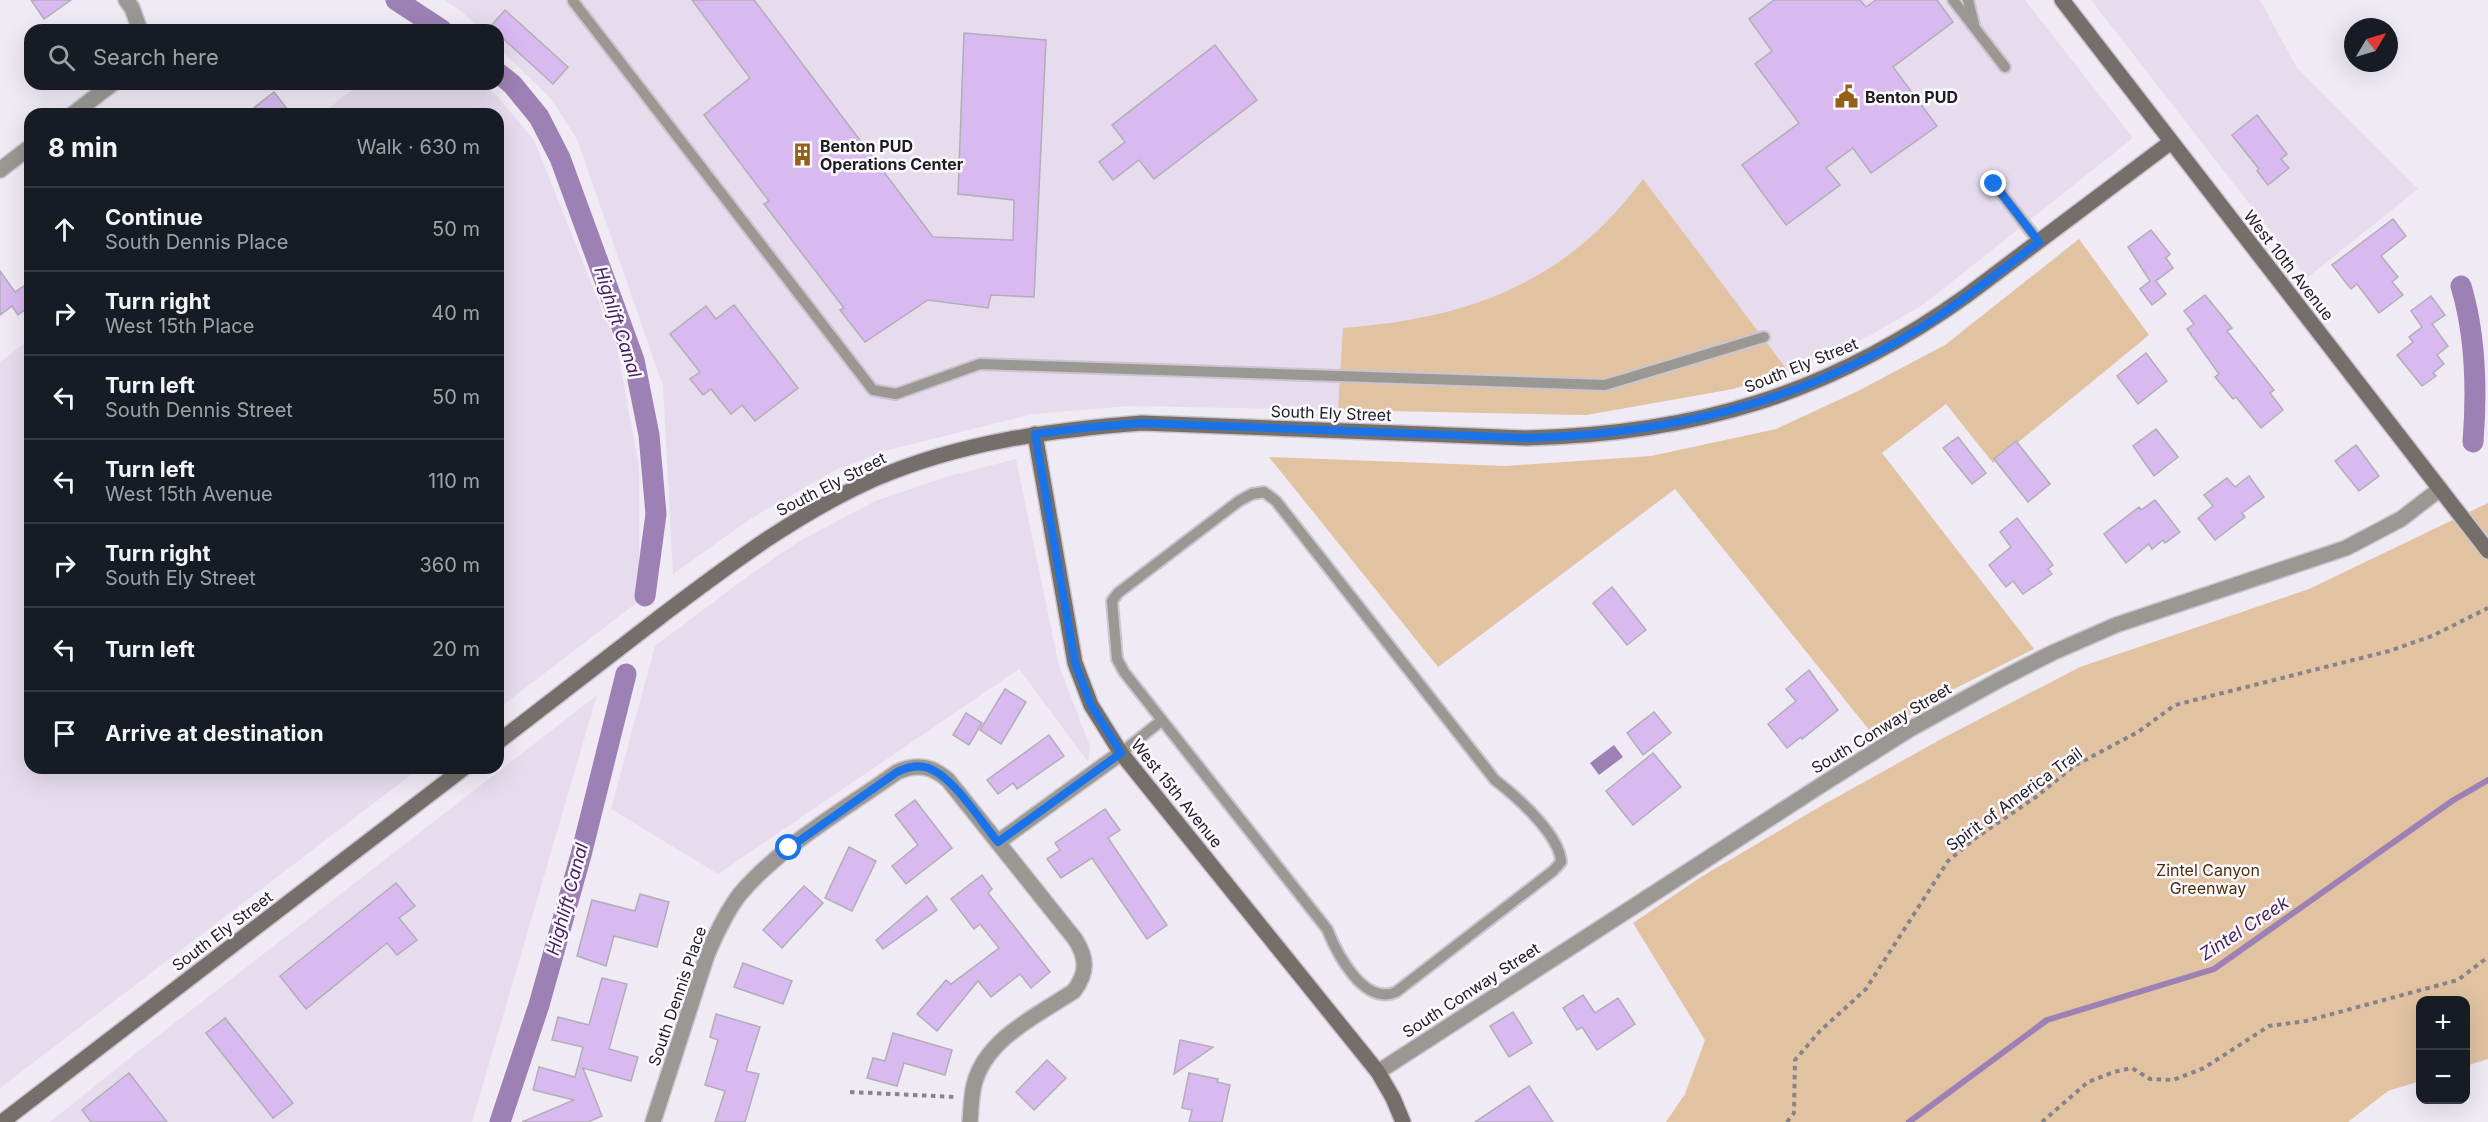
<!DOCTYPE html>
<meta charset="utf-8">
<style>
:root{--surface:#171b24;--page:#242831;--text:#f1f3f6;--muted:#9ea1a6;--line:#363941}
body{margin:0;font-family:Inter,sans-serif;background:var(--page);color:var(--text)}
.controls{position:absolute;right:18px;bottom:18px;display:grid;overflow:hidden;border-radius:12px;box-shadow:0 6px 24px #0002}
.controls button{width:54px;height:54px;display:grid;place-items:center;padding:0;border:0;border-bottom:2px solid var(--line);background:var(--surface);color:var(--text);font:30px sans-serif}
.compass{position:absolute;left:2344px;top:18px;width:54px;height:54px;border-radius:50%;background:var(--surface);box-shadow:0 6px 24px #0002;rotate:52deg}
.stop{position:absolute;width:18px;height:18px;margin:-14px;border:4px solid #1a73e8;border-radius:50%;background:#fff}
.stop.end{background:#1a73e8;border-color:#fff;box-shadow:0 2px 6px #0008}
.list{margin:0;padding:0;list-style:none}
h2{display:flex;justify-content:space-between;align-items:center;height:78px;margin:0;padding:0 24px;font-size:26px}
h2 small{font-size:20px;font-weight:400;color:var(--muted)}
.list li{display:grid;grid-template-columns:39px 1fr auto;gap:18px;align-items:center;box-sizing:border-box;height:84px;padding:0 24px;border-top:2px solid var(--line)}
.list b{display:block;font-size:22px;white-space:nowrap}
.list p{margin:0;font-size:20px;white-space:nowrap;color:var(--muted)}
.list em{font-size:20px;font-style:normal;color:var(--muted)}
.icon{flex:none;width:33px;height:33px;fill:none;stroke:currentColor;stroke-width:2;stroke-linecap:round;stroke-linejoin:round}
.map{position:relative;flex:none;width:2488px;height:1122px;overflow:hidden}
.search{position:absolute;background:var(--surface);box-shadow:0 6px 24px #0002;left:24px;top:24px;width:480px;height:66px;display:flex;align-items:center;gap:15px;box-sizing:border-box;padding:0 21px;border-radius:18px;color:var(--muted);font-size:22px}
.panel{position:absolute;background:var(--surface);box-shadow:0 6px 24px #0002;left:24px;top:108px;width:480px;height:666px;border-radius:18px}
.map>svg:first-child{display:block}
</style>
<div class="map">
<svg width="2488" height="1122" viewBox="0 0 2488 1122">
<rect width="100%" height="100%" fill="#f0eaf5"/>
<!-- built -->
<g fill="#e6dced">
<path d="M445,0H2025L2133,138L1924,304L1871,335L1788,371L1733,389L1586,415L1130,406L1033,414L888,450L835,470L750,519L673,574L663,386L577,139L552,100L498,47V30H481L460,10Z"/>
<path d="M2091,0H2260L2297,68L2418,189L2307,278Z"/>
<path d="M360,84H482L498,97L534,140L617,347L639,467V601L498,709V114H321Z"/>
<path d="M30,339V768H420L0,1088V362Z"/>
<path d="M1016,459L1059,666L1090,746L1088,762L1019,669L718,874L611,809L655,646L751,574L798,542L875,501L949,476Z"/>
<path d="M597,695L472,1122H50L127,1060Z"/>
</g>
<!-- green -->
<g fill="#e1c3a2">
<path d="M1643,179L1788,371L1733,389L1586,415L1338,410L1343,328C1469,318 1565,284 1643,179Z"/>
<path d="M2079,239L2149,335L1993,463L1946,404L1882,453L2034,649L1952,690L1874,736L1675,489L1438,667L1269,457L1506,466L1651,456L1776,429L1858,391L1945,345Z"/>
<path d="M2488,503V1059L2466,1066V1000H2420V1081L2388,1091L2348,1122H1666L1685,1094L1705,1040L1633,923L1701,877L1821,806L1945,737L2080,667L2309,589Z"/>
</g>
<!-- water -->
<path fill="#9e81b4" d="M1614,745L1623,757L1599,775L1590,763Z"/>
<g fill="none" stroke-linecap="round" stroke-linejoin="round">
<!-- stream -->
<path stroke="#9e81b4" stroke-width="6" d="M1909,1122L2047,1020L2214,969L2452,801L2488,780"/>
<!-- canal -->
<g stroke="#9e81b4" stroke-width="21">
<path d="M396,0L442,30"/>
<path d="M498,73L512,84L539,117L560,158L634,360L649,435L656,514L645,596"/>
<path d="M2461,286C2476,336 2477,391 2473,442"/>
<path d="M500,1122L539,1005L581,855L626,674"/>
</g>
</g>
<!-- building -->
<g fill="#d8baf0" stroke="#b2adb6" stroke-width="1.5">
<path d="M31,0H71L44,19Z"/>
<path d="M692,0H754L933,237L1013,240L1014,200L958,194L964,33L1046,40L1034,297L991,295L988,308L928,300L865,342L840,310L844,308L764,204L769,201L704,115L750,78Z"/>
<path d="M1774,0H1860L1866,7L1876,0H1937L1953,22L1893,67L1937,126L1871,173L1853,148L1826,168L1840,185L1786,225L1742,165L1799,123L1755,64L1772,51L1749,19Z"/>
<path d="M505,10L568,67L553,84L498,34V30L490,27Z"/>
<path d="M1215,45L1257,100L1154,179L1139,160L1113,180L1099,162L1125,142L1112,125Z"/>
<path d="M274,92L291,114H246Z"/>
<path d="M2257,115L2287,154L2281,159L2289,168L2268,185L2257,171L2259,169L2232,135Z"/>
<path d="M2393,219L2406,236L2381,256L2398,277L2392,282L2403,295L2379,313L2357,284L2351,289L2332,265Z"/>
<path d="M2151,230L2170,254L2166,258L2173,268L2156,281L2166,294L2152,305L2140,289L2150,281L2128,247Z"/>
<path d="M0,271L15,292L30,282V306L18,315L12,306L0,315Z"/>
<path d="M2205,295L2232,328L2227,331L2274,390L2270,393L2283,410L2261,428L2236,397L2233,399L2215,377L2219,374L2187,329L2194,324L2184,311Z"/>
<path d="M2431,296L2445,315L2432,324L2448,346L2437,355L2444,364L2433,373L2436,376L2422,386L2397,355L2413,342L2409,337L2422,327L2411,311Z"/>
<path d="M734,305L798,388L755,421L742,405L731,414L711,389L703,395L690,379L700,372L670,334L706,306L716,319Z"/>
<path d="M2146,353L2167,381L2138,404L2117,376Z"/>
<path d="M2156,429L2178,457L2154,476L2133,446Z"/>
<path d="M1958,437L1986,473L1972,484L1943,448Z"/>
<path d="M2016,441L2050,484L2028,502L1994,459Z"/>
<path d="M2356,445L2379,476L2359,491L2335,461Z"/>
<path d="M2249,476L2264,497L2242,513L2245,517L2215,540L2198,518L2213,506L2204,495L2227,478L2235,487Z"/>
<path d="M2155,500L2180,532L2165,543L2163,540L2152,549L2149,544L2126,563L2104,534L2139,507L2141,510Z"/>
<path d="M2017,518L2053,565L2048,569L2052,574L2023,594L2013,581L2006,587L1989,565L2011,547L2000,532Z"/>
<path d="M1612,587L1646,630L1627,645L1593,603Z"/>
<path d="M1809,670L1838,710L1802,739L1801,737L1787,748L1768,724L1796,701L1786,689Z"/>
<path d="M1005,689L1026,702L1001,744L980,730Z"/>
<path d="M1654,712L1671,733L1643,755L1627,733Z"/>
<path d="M966,713L982,723L969,745L953,735Z"/>
<path d="M1049,735L1064,756L1017,789L1013,783L998,794L987,780Z"/>
<path d="M1653,753L1681,787L1633,825L1606,791Z"/>
<path d="M915,800L952,848L906,884L892,866L918,845L895,815Z"/>
<path d="M1105,809L1120,830L1108,838L1167,925L1147,939L1092,858L1061,878L1047,859L1060,850L1055,843Z"/>
<path d="M849,847L876,861L852,911L825,898Z"/>
<path d="M982,875L992,889L988,893L1050,972L1031,988L1020,974L991,997L978,981L937,1031L917,1014L946,980L951,984L999,948L980,924L974,929L951,899Z"/>
<path d="M396,883L415,906L399,918L417,940L397,955L387,943L306,1009L280,976Z"/>
<path d="M804,886L823,903L782,948L763,930Z"/>
<path d="M640,894L669,902L657,947L614,936L606,966L577,956L592,900L635,911Z"/>
<path d="M927,896L937,910L883,949L876,940Z"/>
<path d="M743,963L792,981L783,1004L734,987Z"/>
<path d="M602,978L627,984L609,1049L638,1057L631,1081L583,1068L602,1116L588,1122H522L574,1100L533,1090L539,1067L575,1077L583,1047L552,1040L558,1017L589,1025Z"/>
<path d="M1583,995L1595,1013L1618,998L1635,1024L1597,1050L1582,1027L1577,1030L1563,1008Z"/>
<path d="M1513,1012L1532,1043L1509,1057L1490,1026Z"/>
<path d="M716,1014L760,1027L746,1071L759,1074L745,1122H715L725,1091L705,1085L718,1040L710,1037Z"/>
<path d="M225,1018L293,1103L273,1118L206,1033Z"/>
<path d="M893,1033L952,1050L945,1075L904,1063L897,1086L867,1078L873,1058L885,1061Z"/>
<path d="M1180,1040L1213,1047L1174,1074Z"/>
<path d="M1047,1060L1066,1078L1034,1110L1016,1092Z"/>
<path d="M129,1073L167,1122H91L82,1110Z"/>
<path d="M1189,1073L1218,1079L1217,1082L1230,1085L1222,1122H1189L1192,1110L1182,1108Z"/>
<path d="M1529,1086L1553,1122H1475Z"/>
</g>
<g fill="none" stroke-linecap="round" stroke-linejoin="round">
<defs>
<g id="lane">
<path d="M1953,0L2005,67"/>
<path d="M1968,0L1974,24"/>
<path d="M573,1L873,390L896,394L980,364L1605,385L1764,337"/>
<path d="M1994,184L2039,242"/>
<path d="M1264,492L1276,501L1495,780C1516,796 1560,835 1561,862L1553,871L1396,992C1364,1006 1337,954 1327,929L1124,672L1117,659L1112,601L1118,593L1239,501L1252,494Z"/>
<path d="M1121,753L1161,721"/>
</g>
<g id="street">
<path d="M126,0L132,8L140,30"/>
<path d="M73,114L112,84"/>
<path d="M0,170L30,147"/>
<path d="M998,842L1121,753"/>
<path d="M1378,1072L1826,782L1912,728L1999,680L2052,653L2116,625L2346,548L2401,519L2440,489"/>
<path d="M653,1122L707,955C716,934 726,912 740,894C783,844 844,810 897,772C917,763 932,766 948,780L1075,939C1087,958 1088,972 1074,991C1038,1015 985,1039 974,1085C971,1097 971,1109 970,1122"/>
</g>
<g id="secondary">
<path d="M2062,0L2488,551"/>
<path d="M1035,434L1075,663L1091,705L1121,753L1378,1072L1393,1098L1403,1122"/>
<path d="M498,742C552,700 606,659 660,617C729,565 797,513 877,478C961,442 1052,430 1142,423L1526,438C1694,434 1828,395 1966,296L2171,142"/>
<path d="M2,1122L464,768"/>
</g>
</defs>
<!-- lane casing -->
<use href="#lane" stroke="#cac5cf" stroke-width="14"/>
<!-- street casing -->
<use href="#street" stroke="#cac5cf" stroke-width="18"/>
<!-- secondary casing -->
<use href="#secondary" stroke="#cac5cf" stroke-width="18"/>
<!-- path -->
<g stroke="#87838b" stroke-width="4" stroke-dasharray="4.5 4.5" stroke-linecap="butt">
<path d="M850,1092L956,1097"/>
<path d="M1787,1122L1794,1113L1795,1060L1820,1031L1866,989L1948,861L1977,837L2036,797L2074,766L2138,732L2175,705L2389,651L2432,636L2488,608"/>
<path d="M2042,1122L2088,1082L2114,1072L2132,1068L2150,1079L2173,1080L2204,1068L2269,1026L2306,1021L2458,980L2488,957"/>
</g>
<!-- lane -->
<use href="#lane" stroke="#9b9894" stroke-width="10"/>
<!-- street -->
<use href="#street" stroke="#9b9894" stroke-width="15"/>
<!-- secondary -->
<use href="#secondary" stroke="#746f6a" stroke-width="15"/>
</g>
<g fill="none" stroke-linecap="round" stroke-linejoin="round">
<!-- route -->
<path stroke="#1a73e8" stroke-width="8" d="M789,848L897,772C906,768 914,765 924,767C950,771 981,822 998,842L1121,753L1091,705L1075,663L1035,434L1083,428L1142,423L1526,438C1676,434 1809,401 1936,318C1972,294 2005,267 2039,242L1994,184"/>
</g>
<!-- icons -->
<defs>
<symbol id="civic-bare" viewBox="-9 -9 18 18"><path d="M-.6-6.5H3V-4.5H.6V-3L4-1V1h2V6H-6V1h2V-1L-.6-3ZM-1.2 2.5V6h2.4V2.5Z" fill="#946015" stroke="#fcf9ff" stroke-width="2.5" paint-order="stroke"/></symbol>
<symbol id="building-bare" viewBox="-9 -9 18 18"><path d="M-4-6H4V6H1V3H-1V6H-4ZM-2.5-4.3h1.7v1.8h-1.7ZM.8-4.3h1.7v1.8H.8ZM-2.5-1h1.7V.8h-1.7ZM.8-1h1.7V.8H.8Z" fill="#946015" stroke="#fcf9ff" stroke-width="2.5" paint-order="stroke"/></symbol>
</defs>
<g fill-rule="evenodd">
<use href="#civic-bare" x="1830" y="80" width="33" height="33"/>
<use href="#building-bare" x="786" y="138" width="33" height="33"/>
</g>
<g text-anchor="middle" dominant-baseline="central" stroke-width="5" stroke-linejoin="round" paint-order="stroke">
<!-- poi labels -->
<g font-size="16" font-weight="bold" fill="#1e1c20" stroke="#fcf9ff" text-anchor="start">
<text x="1865" y="97">Benton PUD</text>
<text x="820" y="146">Benton PUD<tspan x="820" dy="18">Operations Center</tspan></text>
</g>
<!-- street labels -->
<g font-size="16" fill="#1e1c20" stroke="#fcf9ff">
<text transform="translate(2289 265) rotate(52)">West 10th Avenue</text>
<text transform="translate(1801 365) rotate(-22)">South Ely Street</text>
<text transform="translate(1331 413) rotate(2)">South Ely Street</text>
<text transform="translate(831 484) rotate(-27)">South Ely Street</text>
<text transform="translate(1881 728) rotate(-31)">South Conway Street</text>
<text transform="translate(1177 793) rotate(51)">West 15th Avenue</text>
<text transform="translate(2014 799) rotate(-36)">Spirit of America Trail</text>
<text transform="translate(222 931) rotate(-37)">South Ely Street</text>
<text transform="translate(1471 990) rotate(-33)">South Conway Street</text>
<text transform="translate(677 996) rotate(-71)">South Dennis Place</text>
</g>
<!-- park labels -->
<g font-size="16" fill="#4c3007" stroke="#fcf9ff">
<text x="2208" y="870">Zintel Canyon<tspan x="2208" dy="18">Greenway</tspan></text>
</g>
<!-- water labels -->
<g font-size="18" font-style="italic" fill="#451f5e" stroke="#fcf9ff">
<text transform="translate(618 322) rotate(72)">Highlift Canal</text>
<text transform="translate(567 899) rotate(-75)">Highlift Canal</text>
<text transform="translate(2244 928) rotate(-33)">Zintel Creek</text>
</g>
</g>
</svg>
<div class="controls">
<button>+</button>
<button>−</button>
</div>
<svg class="compass" viewBox="-18 -18 36 36"><path d="M0-13l5 13h-10z" fill="#e53935"/><path d="M0 13l5-13h-10z" fill="#9ea1a6"/></svg>
<div class="stop" style="left:789px;top:848px"></div>
<div class="stop end" style="left:1994px;top:184px"></div>
<div class="search"><svg class="icon" aria-label="search" viewBox="0 0 24 24"><circle cx="10" cy="10" r="6"/><path d="M15 15l6 6"/></svg>Search here</div>
<section class="panel">
<h2>8 min<small>Walk · 630 m</small></h2>
<ul class="list">
<li><svg class="icon" aria-label="ahead" viewBox="0 0 24 24"><path d="M12 20V5M6 11l6-6 6 6"/></svg><div><b>Continue</b><p>South Dennis Place</p></div><em>50 m</em></li>
<li><svg class="icon" aria-label="right" viewBox="0 0 24 24"><path d="M7 20v-9h11M14 6l5 5-5 5"/></svg><div><b>Turn right</b><p>West 15th Place</p></div><em>40 m</em></li>
<li><svg class="icon" aria-label="left" viewBox="0 0 24 24"><path d="M17 20v-9H6M10 6l-5 5 5 5"/></svg><div><b>Turn left</b><p>South Dennis Street</p></div><em>50 m</em></li>
<li><svg class="icon" aria-label="left" viewBox="0 0 24 24"><path d="M17 20v-9H6M10 6l-5 5 5 5"/></svg><div><b>Turn left</b><p>West 15th Avenue</p></div><em>110 m</em></li>
<li><svg class="icon" aria-label="right" viewBox="0 0 24 24"><path d="M7 20v-9h11M14 6l5 5-5 5"/></svg><div><b>Turn right</b><p>South Ely Street</p></div><em>360 m</em></li>
<li><svg class="icon" aria-label="left" viewBox="0 0 24 24"><path d="M17 20v-9H6M10 6l-5 5 5 5"/></svg><div><b>Turn left</b></div><em>20 m</em></li>
<li><svg class="icon" aria-label="arrive" viewBox="0 0 24 24"><path d="M6 21V4h12l-3 4 3 4H6"/></svg><div><b>Arrive at destination</b></div></li>
</ul>
</section>
</div>
